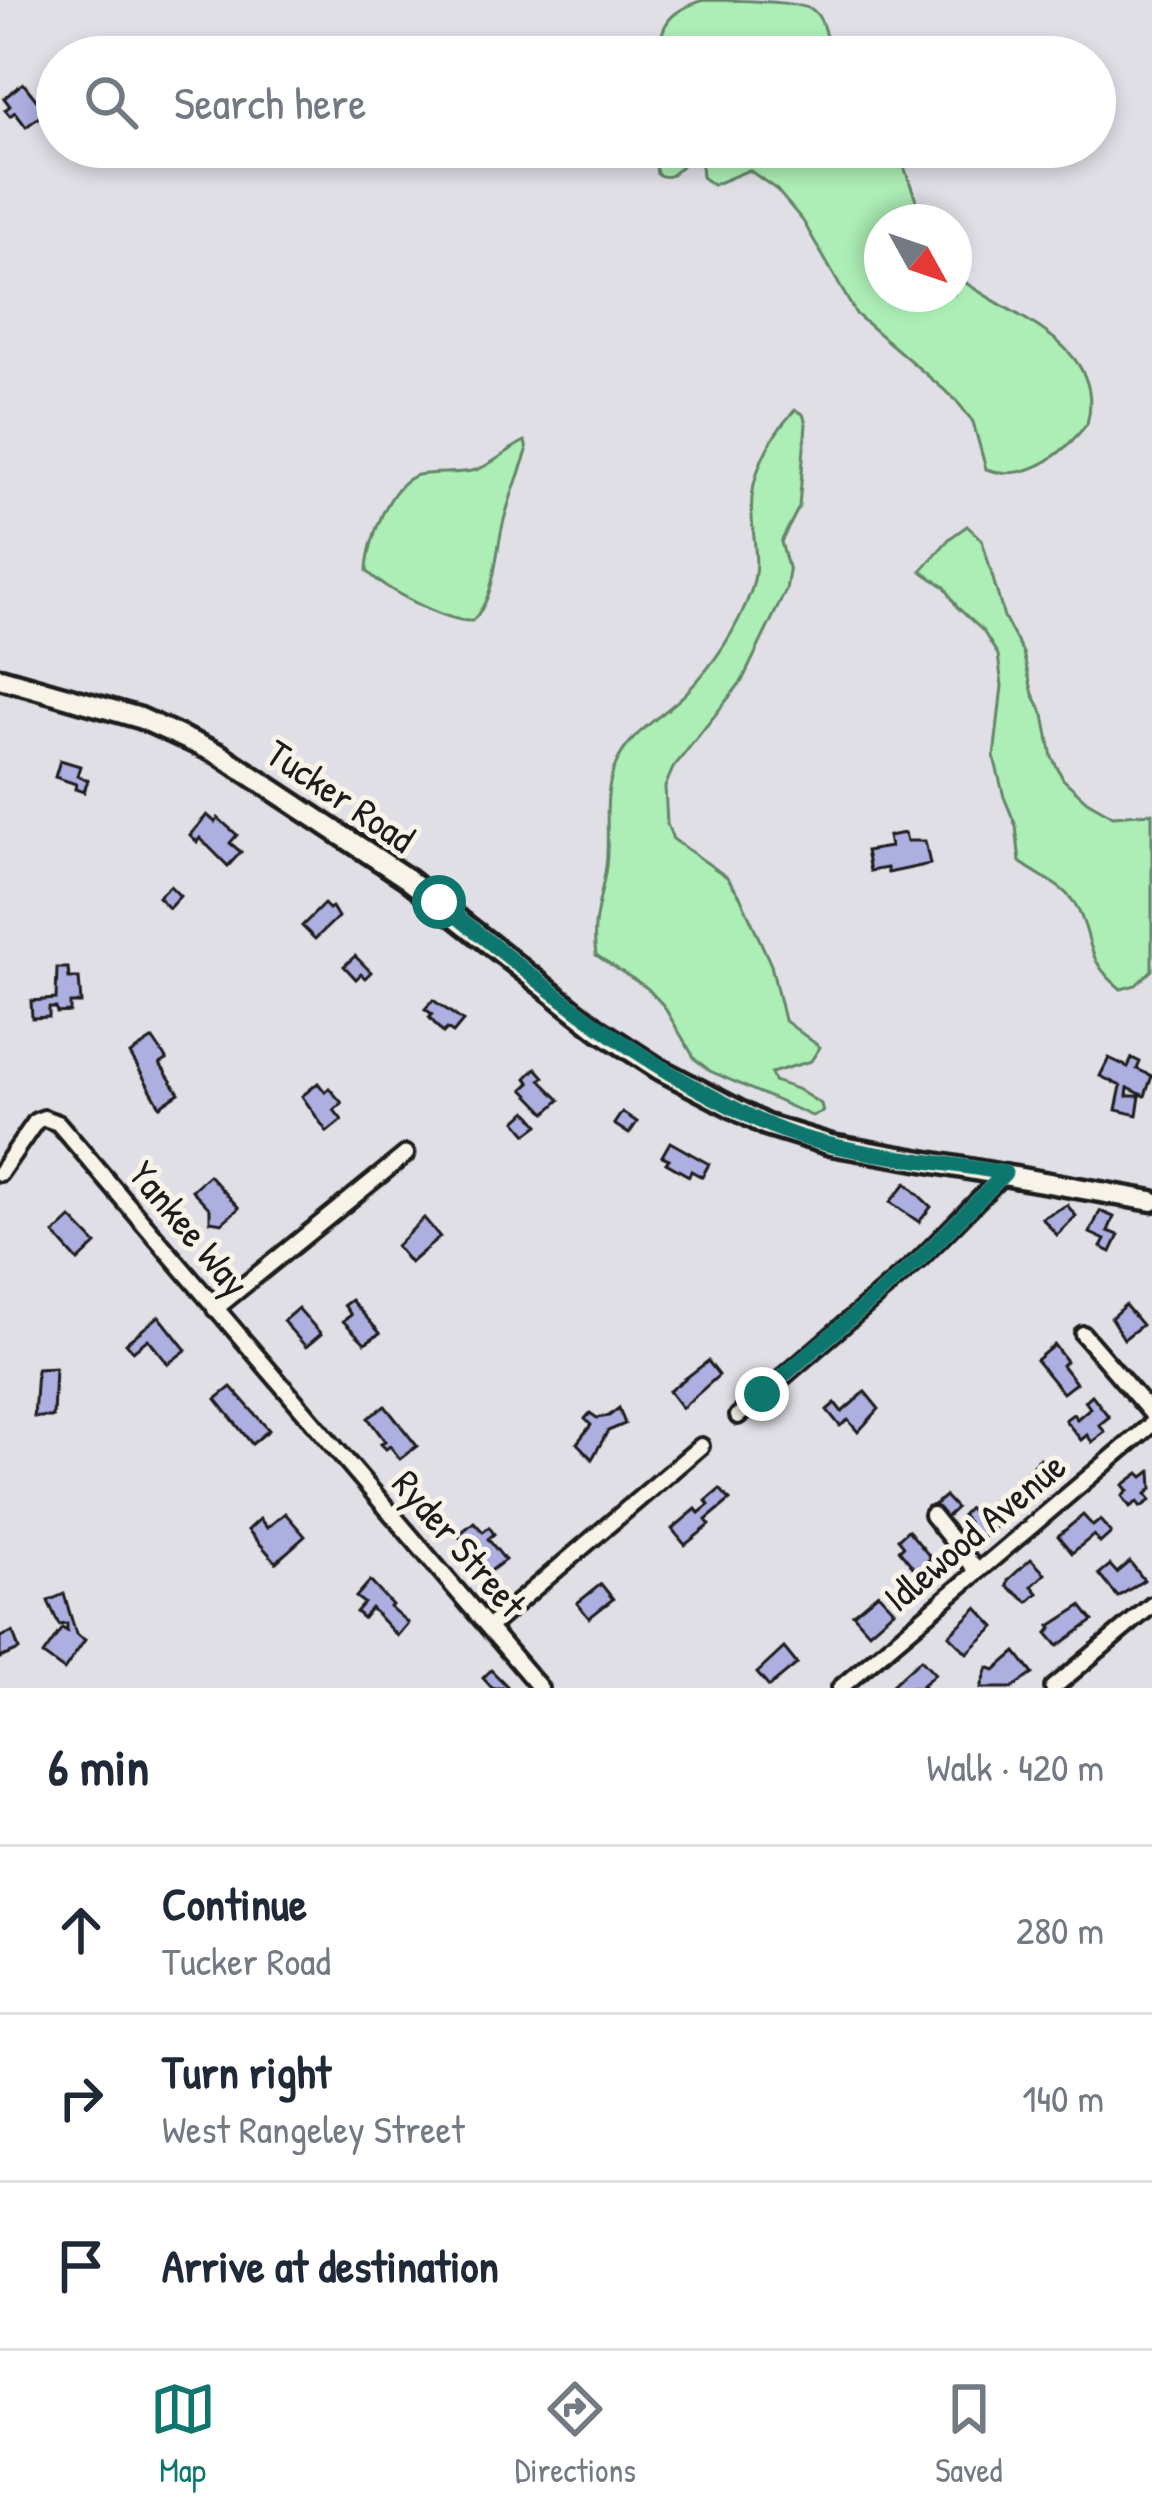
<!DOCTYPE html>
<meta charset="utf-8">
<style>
:root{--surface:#fff;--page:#f2f2f3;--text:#1f2937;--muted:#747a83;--line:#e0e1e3;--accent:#0f766e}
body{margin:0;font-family:"Patrick Hand",sans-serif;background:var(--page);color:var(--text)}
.compass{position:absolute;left:864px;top:204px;width:108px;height:108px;border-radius:50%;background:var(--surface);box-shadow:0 6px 18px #0003;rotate:130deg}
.stop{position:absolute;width:36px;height:36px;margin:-27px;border:9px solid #0f766e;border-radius:50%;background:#fff}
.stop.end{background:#0f766e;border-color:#fff;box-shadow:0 3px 12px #0008}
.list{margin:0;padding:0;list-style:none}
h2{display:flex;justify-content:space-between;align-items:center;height:156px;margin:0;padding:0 48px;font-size:51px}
h2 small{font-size:39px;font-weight:400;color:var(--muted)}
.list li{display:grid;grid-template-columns:78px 1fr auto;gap:36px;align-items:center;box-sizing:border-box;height:168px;padding:0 48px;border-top:3px solid var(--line)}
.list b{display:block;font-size:45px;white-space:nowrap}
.list p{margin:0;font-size:39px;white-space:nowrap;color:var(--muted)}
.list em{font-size:39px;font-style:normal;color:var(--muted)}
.icon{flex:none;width:66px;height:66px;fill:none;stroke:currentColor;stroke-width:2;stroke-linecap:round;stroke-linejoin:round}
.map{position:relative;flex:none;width:1152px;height:1688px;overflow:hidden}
.search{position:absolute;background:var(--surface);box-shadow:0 6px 18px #0003;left:36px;right:36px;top:36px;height:132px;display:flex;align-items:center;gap:30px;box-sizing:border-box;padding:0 42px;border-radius:66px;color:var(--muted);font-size:45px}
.sheet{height:660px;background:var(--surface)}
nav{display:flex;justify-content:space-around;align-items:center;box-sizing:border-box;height:168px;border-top:3px solid var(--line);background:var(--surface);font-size:33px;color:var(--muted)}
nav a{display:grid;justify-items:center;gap:6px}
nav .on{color:var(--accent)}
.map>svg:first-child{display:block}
</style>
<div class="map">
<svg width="1152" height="1688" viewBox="0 0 1152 1688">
<rect width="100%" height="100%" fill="#e1dfe6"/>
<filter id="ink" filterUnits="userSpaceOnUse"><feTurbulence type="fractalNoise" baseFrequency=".00833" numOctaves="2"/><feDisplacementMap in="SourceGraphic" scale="24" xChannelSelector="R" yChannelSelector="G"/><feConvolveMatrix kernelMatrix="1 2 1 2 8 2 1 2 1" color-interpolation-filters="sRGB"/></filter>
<g filter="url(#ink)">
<!-- green -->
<g fill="#adeeb6" stroke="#648569" stroke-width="3">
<path d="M703,0C722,0 804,0 815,12C825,22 827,43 830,57H660C658,21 674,10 703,0Z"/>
<path d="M659,147H897L924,222H882V294H954V274C1004,316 1109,341 1087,424C1062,455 1027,483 986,469L973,422L956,400L856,314L803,221L777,190L749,170L713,185L702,177L701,164L694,158C679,161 675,184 657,174L655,159Z"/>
<path d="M795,410L803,414L806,424L799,507L781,542L789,571L786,590L742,681L673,768L665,787L667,824L673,839L727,877L740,896L771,965L784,1020L820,1047L811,1061L771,1073L774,1081L797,1089L821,1104L823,1112L812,1116L710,1071L695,1059L663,1005L647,988L596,955C591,923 600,903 605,873C612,836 600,800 616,764C630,732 664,716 687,692C715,663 737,629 751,591C760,565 754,545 752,518C748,479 768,438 795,410Z"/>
<path d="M525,441L527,451C519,475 509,499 503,524C495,555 496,599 472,621C446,622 384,589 367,571C367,544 390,481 418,475C437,471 457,475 476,470C494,464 508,449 525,441Z"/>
<path d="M967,526L982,540L1004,617L1023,653L1033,694L1044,715L1052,757L1063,779L1087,801L1113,816L1152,813V970L1136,985L1121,989C1082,958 1095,937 1075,904C1062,884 1038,876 1020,862L1016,826L1004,797L994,757L1002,686L998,655L983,631L957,607L945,587L921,571L950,538Z"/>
</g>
<!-- building -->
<g fill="#aeafe1" stroke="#1c1c1c" stroke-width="3">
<path d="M23,83L46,112L26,127L15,112L10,116L5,110L10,106L4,98Z"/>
<path d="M60,760L80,766L77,776L88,780L84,792L75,789L76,784L55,777Z"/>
<path d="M207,815L215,822L218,818L237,835L230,843L241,852L228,866L200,838L197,842L190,835Z"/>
<path d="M905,833L907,841H925L930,864L888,873L887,868L870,871L866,851L890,847L888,836Z"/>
<path d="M170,886L180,896L169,908L158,897Z"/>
<path d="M324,904L329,909L332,907L338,917L315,939L302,926Z"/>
<path d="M355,956L371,972L365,978L361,974L356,979L344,966Z"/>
<path d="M57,968H68L69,978H79L81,1003H70V1012L57,1013L56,1008H49V1017L32,1018L31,1001L56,999Z"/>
<path d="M433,1000L463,1021L453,1033L447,1029L443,1033L429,1017L432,1014L425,1009Z"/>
<path d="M153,1039L167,1060L160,1064L179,1093L160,1106L130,1054Z"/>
<path d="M1109,1058L1128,1067L1132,1058L1140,1062L1137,1069L1152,1076L1145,1096L1128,1088L1127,1096H1140L1137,1115L1116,1110L1121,1086L1100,1076Z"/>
<path d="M536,1068L544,1077L540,1080L560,1100L546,1113L523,1089L530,1083L526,1078Z"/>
<path d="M318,1083L325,1092L329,1088L342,1103L334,1110L342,1120L327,1132L302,1096Z"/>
<path d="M527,1111L539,1125L527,1134L516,1121Z"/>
<path d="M622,1112L637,1122L629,1134L614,1124Z"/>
<path d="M670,1142L709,1164L702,1177L691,1171L689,1176L666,1163L669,1159L662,1156Z"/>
<path d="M209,1175L239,1208L222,1223L210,1221V1209L192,1190Z"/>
<path d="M906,1183L931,1207L919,1222L890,1202Z"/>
<path d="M1067,1205L1076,1216L1057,1235L1042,1218Z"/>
<path d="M1100,1211L1114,1217L1108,1231L1119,1235L1111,1252L1101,1247L1105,1240L1090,1233Z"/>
<path d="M71,1218L96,1244L78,1261L54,1234Z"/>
<path d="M424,1218L440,1237L410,1263L396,1246Z"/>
<path d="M351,1300L380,1333L365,1343L343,1321L351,1315L344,1305Z"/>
<path d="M1125,1305L1142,1325L1124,1339L1111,1318Z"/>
<path d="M298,1308L321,1334L306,1347L283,1321Z"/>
<path d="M159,1316L186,1350L168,1364L148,1339L133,1351L126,1343Z"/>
<path d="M1054,1345L1066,1361L1062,1365L1076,1383L1063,1393L1036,1360Z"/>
<path d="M708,1361L719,1375L682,1408L669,1391Z"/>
<path d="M55,1368L53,1417H34L37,1369Z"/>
<path d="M231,1387L269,1430L252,1444L216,1399Z"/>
<path d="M865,1392L879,1409L858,1432L848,1420L840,1426L827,1410L835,1403L842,1412Z"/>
<path d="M1092,1395L1109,1417L1099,1425L1105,1432L1092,1442L1087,1435L1081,1440L1065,1420L1073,1414L1077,1419L1090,1408L1085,1401Z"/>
<path d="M385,1406L417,1446L400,1459L390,1446L386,1449L381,1444L385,1441L368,1418Z"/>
<path d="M619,1408L625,1424L608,1431L592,1459L577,1443L591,1425L585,1419L590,1413L597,1418L609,1416Z"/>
<path d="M1040,1458L1056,1474L1029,1499L1017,1487L1024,1480L1021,1477Z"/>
<path d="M1151,1471L1152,1489L1146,1494L1151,1500L1141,1507L1137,1502L1130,1507L1122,1496L1128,1491L1123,1485L1139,1473L1143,1477Z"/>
<path d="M720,1489L730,1500L706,1520L710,1525L685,1545L672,1529L696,1509L699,1513L709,1505L706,1501Z"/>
<path d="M945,1496L956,1508L943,1520L932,1507Z"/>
<path d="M991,1502L1005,1518L978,1542L964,1526L968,1522L962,1515L969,1508L975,1515Z"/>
<path d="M285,1513L305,1536L276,1562L248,1530L260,1519L267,1528Z"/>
<path d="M1083,1515L1093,1526L1100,1520L1111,1533L1100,1543L1094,1535L1072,1553L1058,1536Z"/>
<path d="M474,1522L483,1532L489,1527L494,1534L488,1539L505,1560L488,1573L458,1535Z"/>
<path d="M908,1530L931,1558L927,1561L938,1574L922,1586L913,1575L917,1572L899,1550L904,1546L898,1539Z"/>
<path d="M1031,1559L1045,1574L1032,1586L1038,1593L1028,1602L1007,1586L1008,1580Z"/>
<path d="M1130,1562L1144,1580L1118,1597L1099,1574L1110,1565L1117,1573Z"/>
<path d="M370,1581L392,1605L390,1607L408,1623L397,1636L371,1608L363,1618L356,1612L364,1603L356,1597Z"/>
<path d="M601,1584L613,1599L589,1618L577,1603Z"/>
<path d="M878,1593L894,1610L869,1632L853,1614Z"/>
<path d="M64,1594L76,1634L85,1640L64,1670L43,1655L62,1628L67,1631V1624L59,1625L48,1601Z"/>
<path d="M1081,1606L1093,1621L1058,1646L1047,1633L1052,1629L1050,1626Z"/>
<path d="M977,1608L995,1627L967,1653L949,1635Z"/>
<path d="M13,1632L19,1650L0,1658V1637Z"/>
<path d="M784,1648L797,1664L769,1687L757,1673Z"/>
<path d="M1016,1652L1033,1674L1012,1688H981L988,1667L995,1670Z"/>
<path d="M921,1659L935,1674L922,1685L925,1688H894L892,1685Z"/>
<path d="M491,1670L507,1686L505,1688H492L483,1678Z"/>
</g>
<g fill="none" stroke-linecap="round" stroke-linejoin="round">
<defs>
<g id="street">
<path d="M0,1173L36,1121L44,1118L58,1123L540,1688"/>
<path d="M215,1309L406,1154"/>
<path d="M1083,1334L1152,1414"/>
<path d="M738,1416L920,1259L1005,1173"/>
<path d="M932,1515L977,1571"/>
<path d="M489,1627L701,1446"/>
<path d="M840,1688L1152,1424"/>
<path d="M1053,1688L1152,1605"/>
</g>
<path id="secondary" d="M0,678L140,718L219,754L406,878L599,1030L659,1069L766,1125L831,1145L1152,1201"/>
</defs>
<!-- street casing -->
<use href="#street" stroke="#1c1c1c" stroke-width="22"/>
<!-- secondary casing -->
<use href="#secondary" stroke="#1c1c1c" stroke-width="27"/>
<!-- street -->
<use href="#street" stroke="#f7f3e8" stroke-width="14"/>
<!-- secondary -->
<use href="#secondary" stroke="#f7f3e8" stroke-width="18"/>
</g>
</g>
<g fill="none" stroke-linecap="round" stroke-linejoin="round" filter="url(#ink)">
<!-- route -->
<path stroke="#0f766e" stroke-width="15" d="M439,902C529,973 613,1045 715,1098C745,1114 774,1130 807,1139C871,1157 940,1161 1005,1173L920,1259L762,1394"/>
</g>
<g text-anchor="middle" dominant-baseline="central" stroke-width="10" stroke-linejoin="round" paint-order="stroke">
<!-- street labels -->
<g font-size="39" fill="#1c1c1c" stroke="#f7f3e8">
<text transform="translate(341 795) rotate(34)">Tucker Road</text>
<text transform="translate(190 1228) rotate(50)">Yankee Way</text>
<text transform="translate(974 1531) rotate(-40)">Idlewood Avenue</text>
<text transform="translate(460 1543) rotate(49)">Ryder Street</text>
</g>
</g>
</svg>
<svg class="compass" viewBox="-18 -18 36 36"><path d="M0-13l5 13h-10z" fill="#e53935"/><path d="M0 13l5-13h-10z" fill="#747a83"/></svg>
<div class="stop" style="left:439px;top:902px"></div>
<div class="stop end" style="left:762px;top:1394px"></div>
<div class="search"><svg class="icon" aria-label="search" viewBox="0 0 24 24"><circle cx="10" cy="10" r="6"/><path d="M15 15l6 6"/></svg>Search here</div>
</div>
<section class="sheet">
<h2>6 min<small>Walk · 420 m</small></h2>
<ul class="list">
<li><svg class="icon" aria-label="ahead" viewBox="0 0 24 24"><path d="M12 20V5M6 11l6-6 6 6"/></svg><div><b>Continue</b><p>Tucker Road</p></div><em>280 m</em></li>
<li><svg class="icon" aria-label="right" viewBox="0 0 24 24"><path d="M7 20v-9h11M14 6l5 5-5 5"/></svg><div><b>Turn right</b><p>West Rangeley Street</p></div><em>140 m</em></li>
<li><svg class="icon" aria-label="arrive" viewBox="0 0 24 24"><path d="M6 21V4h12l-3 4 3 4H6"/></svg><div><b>Arrive at destination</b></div></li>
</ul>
</section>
<nav>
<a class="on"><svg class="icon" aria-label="map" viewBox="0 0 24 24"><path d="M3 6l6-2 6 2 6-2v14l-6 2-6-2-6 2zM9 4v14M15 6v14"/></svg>Map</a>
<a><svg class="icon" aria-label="directions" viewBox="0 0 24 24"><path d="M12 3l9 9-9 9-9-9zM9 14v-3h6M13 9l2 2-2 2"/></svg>Directions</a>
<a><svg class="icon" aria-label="saved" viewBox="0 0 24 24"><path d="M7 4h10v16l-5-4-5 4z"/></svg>Saved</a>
</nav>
